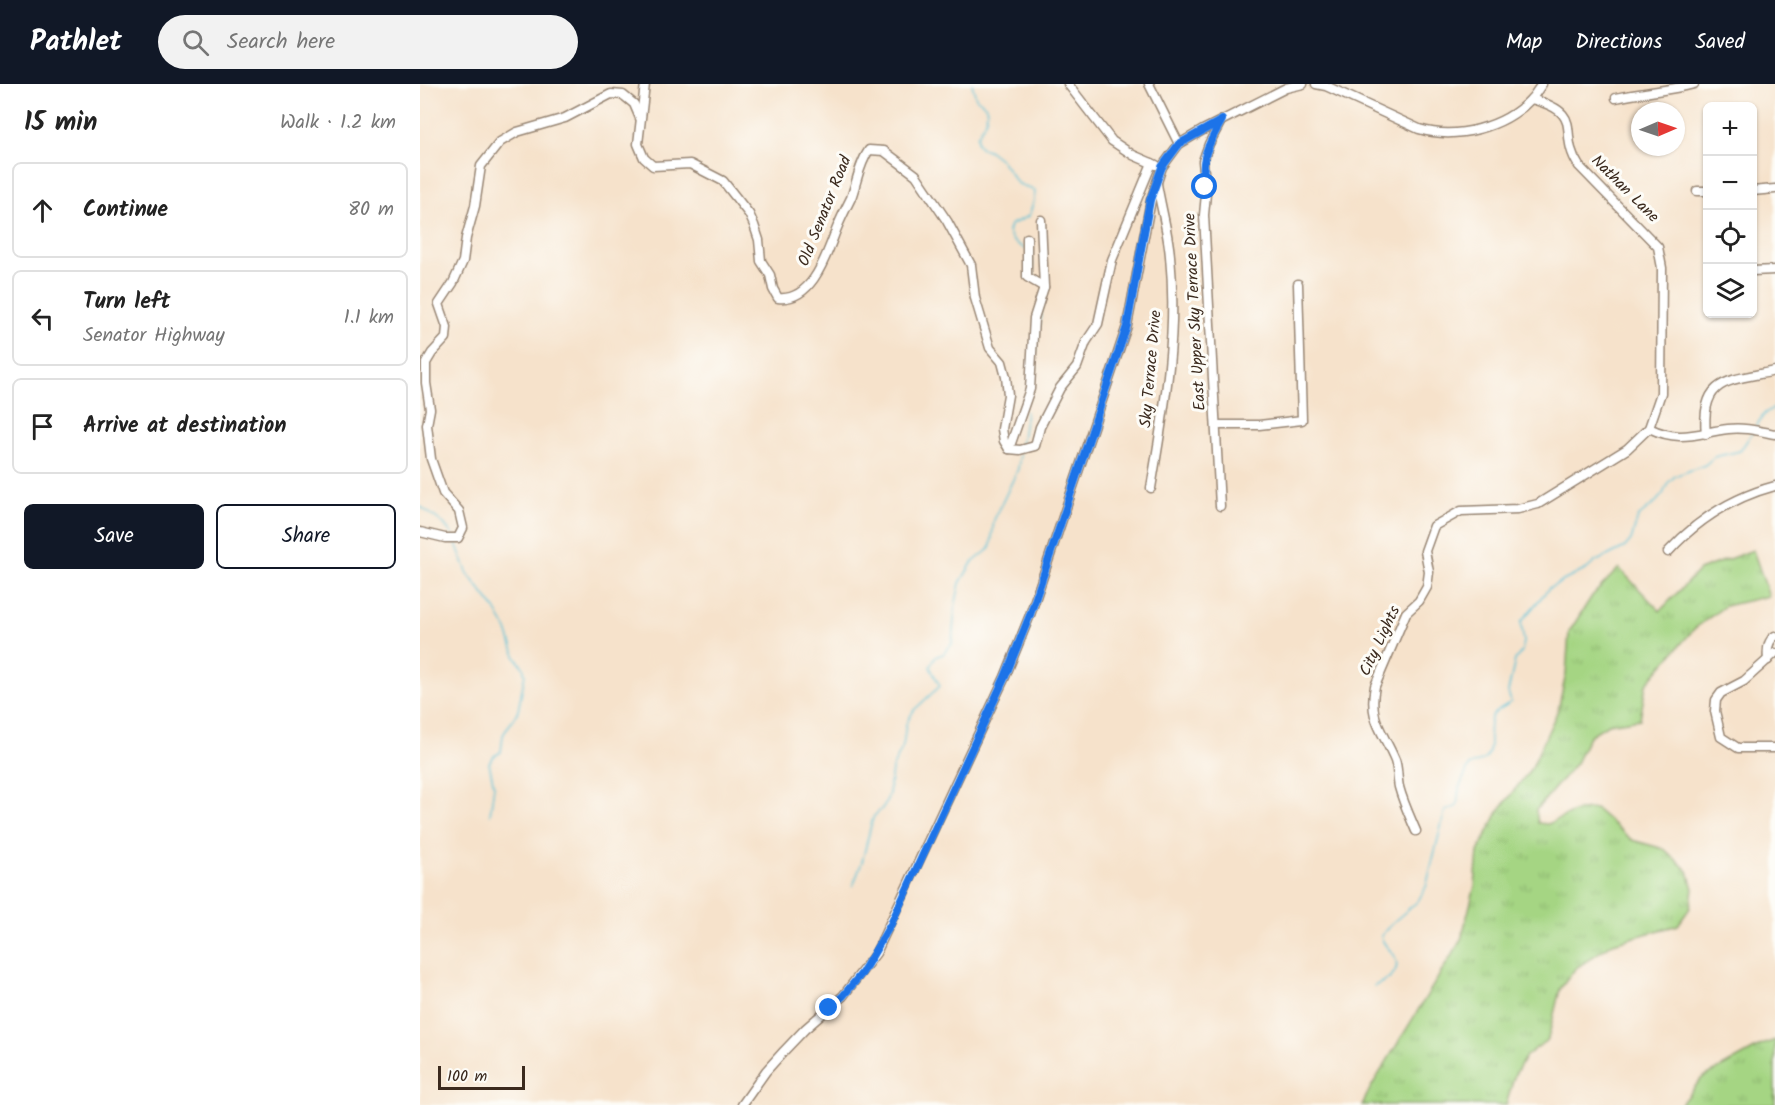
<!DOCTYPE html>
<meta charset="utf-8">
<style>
:root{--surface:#fff;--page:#f2f2f2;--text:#222;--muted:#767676;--line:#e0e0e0;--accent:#111827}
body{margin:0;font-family:Kalam,sans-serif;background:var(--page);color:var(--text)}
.controls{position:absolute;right:18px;top:18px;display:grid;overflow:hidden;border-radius:9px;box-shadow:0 2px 4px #0004}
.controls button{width:54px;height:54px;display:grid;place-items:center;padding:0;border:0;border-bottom:2px solid var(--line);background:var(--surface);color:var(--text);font:30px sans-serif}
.compass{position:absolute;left:1211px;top:18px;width:54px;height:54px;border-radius:50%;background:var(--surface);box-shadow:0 2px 4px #0004;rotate:88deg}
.scale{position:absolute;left:18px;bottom:15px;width:87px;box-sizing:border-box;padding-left:6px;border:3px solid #3b2a1e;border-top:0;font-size:16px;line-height:21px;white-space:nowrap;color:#3b2a1e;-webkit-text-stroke:4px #fdfcf7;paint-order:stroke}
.stop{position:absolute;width:18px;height:18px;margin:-14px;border:4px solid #1a73e8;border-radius:50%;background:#fff}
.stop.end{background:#1a73e8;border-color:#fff;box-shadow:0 2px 6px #0008}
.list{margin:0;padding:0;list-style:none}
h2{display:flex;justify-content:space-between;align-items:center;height:78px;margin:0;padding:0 24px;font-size:26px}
h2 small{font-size:20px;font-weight:400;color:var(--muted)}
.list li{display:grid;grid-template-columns:39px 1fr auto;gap:18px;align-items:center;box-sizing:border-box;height:96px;margin:0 12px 12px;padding:0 12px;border:2px solid var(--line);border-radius:9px}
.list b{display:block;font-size:22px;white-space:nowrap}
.list p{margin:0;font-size:20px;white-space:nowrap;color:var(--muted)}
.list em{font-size:20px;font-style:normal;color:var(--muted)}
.actions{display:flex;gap:12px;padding:18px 24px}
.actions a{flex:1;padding:14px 0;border:2px solid var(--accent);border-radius:9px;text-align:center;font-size:21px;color:var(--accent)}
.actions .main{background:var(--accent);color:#fff}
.icon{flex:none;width:33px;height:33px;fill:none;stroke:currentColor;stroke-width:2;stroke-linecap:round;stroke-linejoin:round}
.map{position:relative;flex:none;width:1355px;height:1021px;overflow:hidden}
header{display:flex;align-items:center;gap:36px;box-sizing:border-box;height:84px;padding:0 30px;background:var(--accent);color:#fff}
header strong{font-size:28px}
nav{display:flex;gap:33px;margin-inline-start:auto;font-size:21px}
.search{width:420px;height:54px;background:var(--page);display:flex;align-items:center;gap:15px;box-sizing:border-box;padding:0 21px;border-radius:33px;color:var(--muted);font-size:22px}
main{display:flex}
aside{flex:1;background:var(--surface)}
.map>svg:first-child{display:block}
</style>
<header>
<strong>Pathlet</strong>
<div class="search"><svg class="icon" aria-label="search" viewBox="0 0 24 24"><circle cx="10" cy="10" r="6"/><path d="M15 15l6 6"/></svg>Search here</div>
<nav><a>Map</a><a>Directions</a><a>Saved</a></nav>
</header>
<main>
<aside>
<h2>15 min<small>Walk · 1.2 km</small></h2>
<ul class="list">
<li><svg class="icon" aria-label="ahead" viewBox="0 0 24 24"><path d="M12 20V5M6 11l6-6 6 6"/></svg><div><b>Continue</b></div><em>80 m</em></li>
<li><svg class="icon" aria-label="left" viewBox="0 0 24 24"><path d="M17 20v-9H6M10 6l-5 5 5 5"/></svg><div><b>Turn left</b><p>Senator Highway</p></div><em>1.1 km</em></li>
<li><svg class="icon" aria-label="arrive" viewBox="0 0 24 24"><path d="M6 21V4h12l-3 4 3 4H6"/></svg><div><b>Arrive at destination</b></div></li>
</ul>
<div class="actions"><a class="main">Save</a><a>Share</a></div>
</aside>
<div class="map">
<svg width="1355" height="1021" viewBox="0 0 1355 1021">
<defs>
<pattern id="grass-tufts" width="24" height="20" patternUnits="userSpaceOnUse" patternTransform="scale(1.5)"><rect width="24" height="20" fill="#a5d583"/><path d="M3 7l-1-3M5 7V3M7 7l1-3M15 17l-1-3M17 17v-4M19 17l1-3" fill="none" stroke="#8fb771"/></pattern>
</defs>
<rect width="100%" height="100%" fill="#fdfcf7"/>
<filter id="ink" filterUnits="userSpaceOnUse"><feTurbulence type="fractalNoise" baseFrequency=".0167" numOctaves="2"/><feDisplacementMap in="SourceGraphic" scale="12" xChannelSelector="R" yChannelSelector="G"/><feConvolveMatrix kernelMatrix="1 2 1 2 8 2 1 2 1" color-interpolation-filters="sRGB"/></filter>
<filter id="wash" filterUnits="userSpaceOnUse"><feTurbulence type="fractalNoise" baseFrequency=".008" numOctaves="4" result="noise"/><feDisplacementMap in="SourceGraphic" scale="24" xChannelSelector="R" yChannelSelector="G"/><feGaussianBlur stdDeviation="1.35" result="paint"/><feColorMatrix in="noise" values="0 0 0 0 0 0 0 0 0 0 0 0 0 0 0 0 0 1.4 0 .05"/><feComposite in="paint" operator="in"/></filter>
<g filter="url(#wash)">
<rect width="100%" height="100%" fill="#f6e2cb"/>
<!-- grass -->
<g fill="url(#grass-tufts)" stroke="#708050" stroke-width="1.5">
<path d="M1333,466L1349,512L1305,522L1274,545L1226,600L1220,635L1188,640L1169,652L1156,679L1116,726L1118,739L1128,740L1158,726L1176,725L1212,756L1244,765L1268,787L1273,805L1270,824L1258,841L1193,859L1155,885L1140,905L1128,955L1106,972L1095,990L1086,1021H942L951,1003L1041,856L1055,802L1058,768L1078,728L1112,683L1138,626L1146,590L1149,548L1172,512L1199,484L1240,527L1279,486Z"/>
<path d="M1355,956V1021H1260L1282,994L1342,961Z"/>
</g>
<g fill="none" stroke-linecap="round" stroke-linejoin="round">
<!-- stream -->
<g stroke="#58c0d5" stroke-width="1.5">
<path d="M552,0L556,14L565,21L567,26L566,36L557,52V59L561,64L568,66L581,76L597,99L615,107L614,116L609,132L590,141L588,148L593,157L605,165"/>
<path d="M611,170L614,192"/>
<path d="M616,270L622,222"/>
<path d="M1336,342L1345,329L1355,324"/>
<path d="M601,362L606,328"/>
<path d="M0,422L24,440L32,450"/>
<path d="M35,457L48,490L75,525L87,546L96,574L103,583L105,590L98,627L83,651L81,668L74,672L69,679L74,702L70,731"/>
<path d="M433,802L442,778L452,737L454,732L464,723L469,710L472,685L483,662L486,640L494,626L520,602L510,583L515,573L523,570L532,560L535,523L540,499L552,479L568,466L571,461L574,436L598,385L600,370"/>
<path d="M954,902C966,897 982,889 975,873C971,865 963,862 961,852L971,840L998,817L1006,803L1025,727L1037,722L1039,704L1049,682C1054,679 1062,678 1066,674C1075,662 1065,645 1072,632C1077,625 1084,623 1091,618L1088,608L1095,576L1102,567L1104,558L1101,538L1129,504L1167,485L1175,478L1205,463L1211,456L1218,433L1234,420L1243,410L1248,399L1255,392L1285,381L1294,373L1320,367L1332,349"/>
</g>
</g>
</g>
<g filter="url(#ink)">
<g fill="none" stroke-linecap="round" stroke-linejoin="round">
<defs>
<g id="minor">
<path d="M225,0L218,60L224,74L233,82L270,80L303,97L329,130L334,141L339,156L341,177L350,191L353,205L358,214C393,218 407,169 417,144C421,134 426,124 431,114C437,98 439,80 449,66L464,67L496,91L527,137L551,181L555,214L570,264L582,278L586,293L588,311L582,345L584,357L589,365L600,366L615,362L620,343L640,304L657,283L666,258L678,240L692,176L732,79"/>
<path d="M648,0L692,57L713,71L736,81"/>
<path d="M729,0L759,60"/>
<path d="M896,0L906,2L999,45C1036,56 1084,44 1111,15C1115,11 1118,5 1122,0"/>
<path d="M1196,14C1222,8 1248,7 1274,0"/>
<path d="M1277,107H1288"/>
<path d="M1332,107L1355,105"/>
<path d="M607,154V193L624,203"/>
<path d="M1332,187L1355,186"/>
<path d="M796,341H839L882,336L878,200"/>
<path d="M1229,344C1260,359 1277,349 1308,345C1324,343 1339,347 1355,350"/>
<path d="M1286,350C1280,293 1310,297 1355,287"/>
<path d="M589,365L610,305L614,234L624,203L621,136"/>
<path d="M731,404C744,327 758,250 750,172C748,148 741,124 737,100"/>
<path d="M800,422L784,131L786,110L783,77L789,60L801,37"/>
<path d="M0,448L25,454H38L43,444L39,427L23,409L11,375L7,341L10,325L6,299V279L12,269L26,254L27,243L19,220L33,199L43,177L46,154L55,122L61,82L80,58L97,48L145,34L191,10L203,11L214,20L220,34"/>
<path d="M1248,468C1277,436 1314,413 1355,402"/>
<path d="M1355,569L1324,597L1301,609L1296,616L1295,627L1301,653L1318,664H1355"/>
<path d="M1348,576C1347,567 1347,557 1355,552"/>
<path d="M996,747C990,733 983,718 979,703C977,694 978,684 975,676C963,647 948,636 955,602L986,529L999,517L1007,503L1009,488L1005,467L1014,442L1041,427L1098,425L1118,420L1207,365L1229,344L1241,309L1242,184L1238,163L1159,82C1136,48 1168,30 1111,15"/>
<path d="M322,1021L346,987L364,967L385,945L423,912L456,869L585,593L610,531L707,242L731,116L742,83L759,60L783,46L866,4L883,0"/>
</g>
</defs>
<!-- minor casing -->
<use href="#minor" stroke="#988674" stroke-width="11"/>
<!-- minor -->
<use href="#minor" stroke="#fff" stroke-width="8"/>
</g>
</g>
<g fill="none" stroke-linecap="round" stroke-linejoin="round" filter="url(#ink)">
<!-- route -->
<path stroke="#1a73e8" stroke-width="8" d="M409,924L423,912L442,889L471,840L585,593L610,531L707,242L730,116L742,83L759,60L802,36C788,61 780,73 785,103"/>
</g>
<g text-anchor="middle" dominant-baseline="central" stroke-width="6" stroke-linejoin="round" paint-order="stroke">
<!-- street labels -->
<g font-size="16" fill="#3b2a1e" stroke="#fdfcf7">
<text transform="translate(1205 105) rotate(45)">Nathan Lane</text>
<text transform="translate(405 127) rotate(-68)">Old Senator Road</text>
<text transform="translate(775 228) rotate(-93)">East Upper Sky Terrace Drive</text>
<text transform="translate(731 285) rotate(-85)">Sky Terrace Drive</text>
<text transform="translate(960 557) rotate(-65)">City Lights</text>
</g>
</g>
</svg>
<div class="controls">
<button>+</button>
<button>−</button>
<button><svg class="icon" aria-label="locate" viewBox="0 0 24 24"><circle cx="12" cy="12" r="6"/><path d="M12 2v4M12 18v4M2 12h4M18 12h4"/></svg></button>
<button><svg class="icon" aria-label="layers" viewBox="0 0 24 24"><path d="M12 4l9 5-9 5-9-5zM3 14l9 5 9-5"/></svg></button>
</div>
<svg class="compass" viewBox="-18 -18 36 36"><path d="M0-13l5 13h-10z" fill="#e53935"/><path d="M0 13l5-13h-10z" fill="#767676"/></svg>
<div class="scale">100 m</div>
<div class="stop" style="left:785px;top:103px"></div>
<div class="stop end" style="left:409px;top:924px"></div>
</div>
</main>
